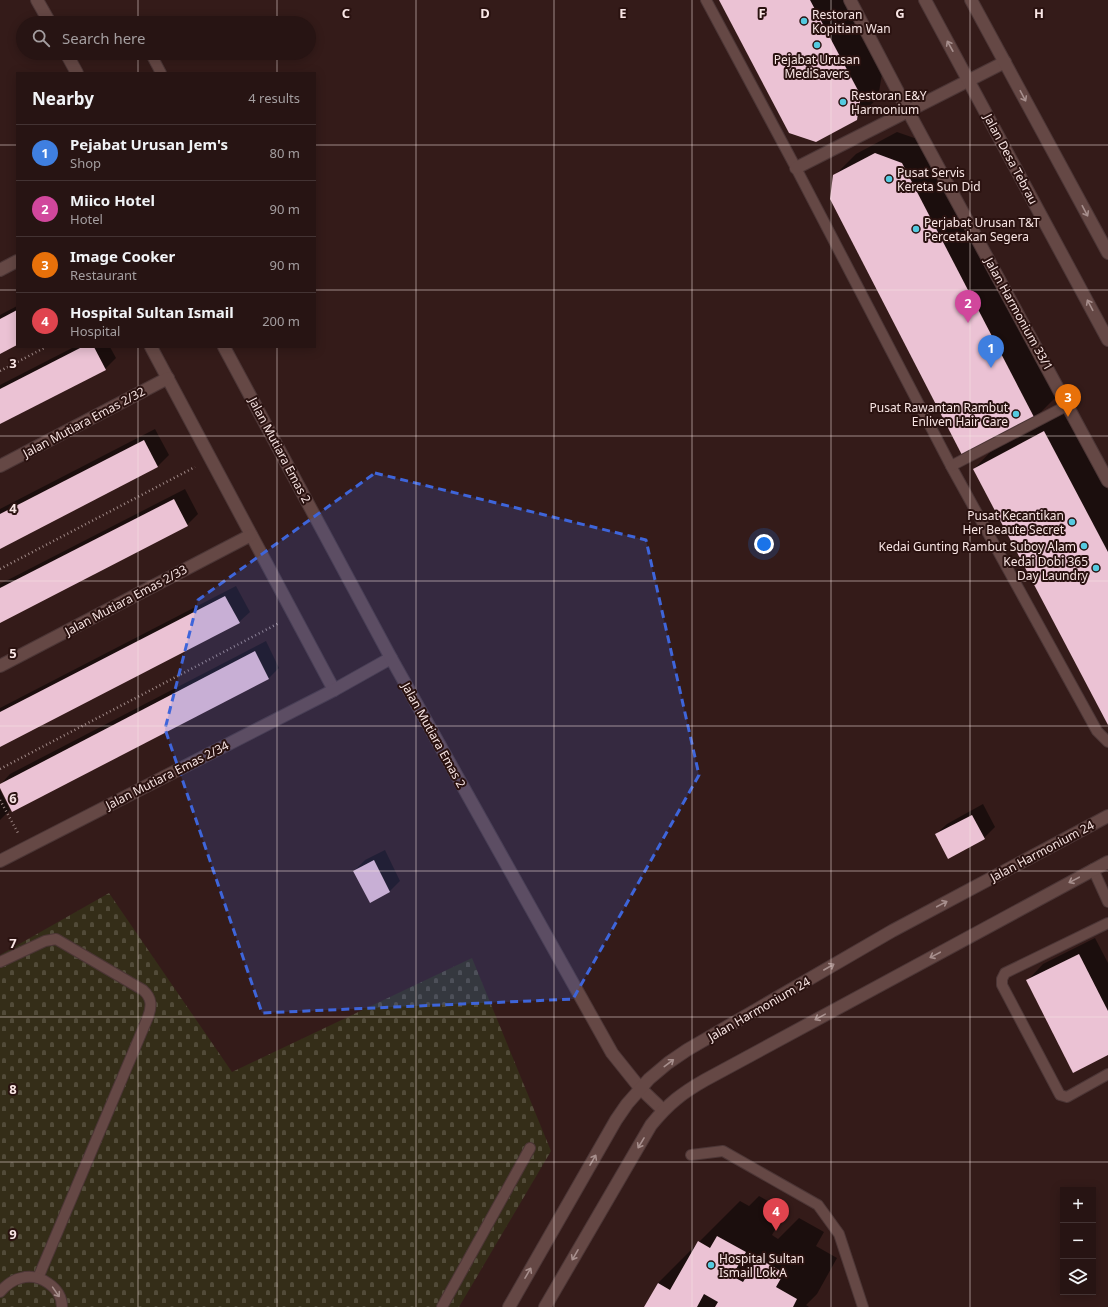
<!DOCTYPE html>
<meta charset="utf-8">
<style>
:root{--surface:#271413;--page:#332121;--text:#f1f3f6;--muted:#a49ea0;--line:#433333;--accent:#55cae0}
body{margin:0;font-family:"Noto Sans",sans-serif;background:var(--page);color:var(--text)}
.controls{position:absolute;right:12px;bottom:12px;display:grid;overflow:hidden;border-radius:0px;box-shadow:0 2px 10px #0003}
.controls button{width:36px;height:36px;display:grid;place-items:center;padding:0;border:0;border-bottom:1px solid var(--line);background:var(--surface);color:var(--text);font:20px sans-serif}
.you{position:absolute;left:764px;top:544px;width:14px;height:14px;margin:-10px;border:3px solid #fff;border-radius:50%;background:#1a73e8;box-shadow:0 0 0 6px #1a73e833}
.badge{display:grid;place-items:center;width:26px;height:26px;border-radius:50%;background:var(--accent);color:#fff;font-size:13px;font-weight:700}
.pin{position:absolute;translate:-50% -33px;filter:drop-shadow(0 1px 2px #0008)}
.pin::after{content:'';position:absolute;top:21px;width:14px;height:12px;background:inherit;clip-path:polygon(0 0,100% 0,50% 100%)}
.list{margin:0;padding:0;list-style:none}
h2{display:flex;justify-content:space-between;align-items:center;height:52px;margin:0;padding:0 16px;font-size:17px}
h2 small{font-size:13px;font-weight:400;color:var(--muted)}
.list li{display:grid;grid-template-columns:26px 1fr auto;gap:12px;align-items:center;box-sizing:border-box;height:56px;padding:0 16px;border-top:1px solid var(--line)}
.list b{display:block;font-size:15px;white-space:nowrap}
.list p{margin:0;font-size:13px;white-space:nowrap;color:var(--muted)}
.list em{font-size:13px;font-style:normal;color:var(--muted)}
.icon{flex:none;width:22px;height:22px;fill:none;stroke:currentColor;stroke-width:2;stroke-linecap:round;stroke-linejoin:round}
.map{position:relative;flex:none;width:1108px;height:1307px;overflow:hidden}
.search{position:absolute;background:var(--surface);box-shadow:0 2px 10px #0003;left:16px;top:16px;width:300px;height:44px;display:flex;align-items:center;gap:10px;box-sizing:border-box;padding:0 14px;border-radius:22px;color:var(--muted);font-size:15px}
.panel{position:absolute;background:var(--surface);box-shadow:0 2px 10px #0003;left:16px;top:72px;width:300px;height:276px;border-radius:0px}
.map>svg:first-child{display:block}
</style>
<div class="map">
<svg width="1108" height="1307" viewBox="0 0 1108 1307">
<defs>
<pattern id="cemetery-stones" width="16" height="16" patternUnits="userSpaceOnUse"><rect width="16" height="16" fill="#342d18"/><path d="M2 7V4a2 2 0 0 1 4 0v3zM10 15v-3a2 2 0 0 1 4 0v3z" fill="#524b39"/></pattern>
</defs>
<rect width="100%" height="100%" fill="#341b19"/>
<!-- cemetery -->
<path fill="url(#cemetery-stones)" d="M109,893L232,1072L472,958L551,1151L459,1307H0V955Z"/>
<!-- shadow -->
<g fill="#0007">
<path d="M720,0H843L882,74L878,98L856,119Z"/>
<path d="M897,132L923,141L1056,397L1034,419L834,176L856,154Z"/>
<path d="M17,306V344L0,353V315Z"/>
<path d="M74,347H110L116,358L105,369L0,423V385Z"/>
<path d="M1066,411L1108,490V723L974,469L995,447Z"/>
<path d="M155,429L169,455L158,466L0,548V509Z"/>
<path d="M185,489L198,514L187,525L0,622V584Z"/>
<path d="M236,586L250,612L239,622L0,746V708Z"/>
<path d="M266,641L279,668L269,678L0,785L10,774Z"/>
<path d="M0,790L10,810L0,820Z"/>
<path d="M983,804L995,827L984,838L936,834L947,824Z"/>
<path d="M385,850L400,881L390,891L354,871L365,860Z"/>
<path d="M1095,938L1108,963V1054L1027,981L1043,964Z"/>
<path d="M759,1196L786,1211L772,1235L778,1239L799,1218L824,1232L816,1246L837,1258L817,1294L806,1305L809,1307H645L658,1283L740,1201L749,1206Z"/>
</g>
<!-- building -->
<g fill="#ebc2d4">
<path d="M719,0H810L861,96L857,120L816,142L789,133Z"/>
<path d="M875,153L902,163L1035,419L963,457L830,199L833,175Z"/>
<path d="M17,310V345L0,354V319Z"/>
<path d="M82,347H94L106,370L0,424V389Z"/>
<path d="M1044,431L1108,552V725L973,469Z"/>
<path d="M144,440L158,467L0,549V514Z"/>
<path d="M174,499L188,526L0,623V588Z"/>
<path d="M225,596L240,623L0,747V712Z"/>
<path d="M255,651L269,679L12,812L0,788V784Z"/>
<path d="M972,815L985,839L948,859L935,834Z"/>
<path d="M374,860L390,892L370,903L353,871Z"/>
<path d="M1079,954L1108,1011V1055L1073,1073L1026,980Z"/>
<path d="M717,1236L746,1252L732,1276L743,1282L758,1258L784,1273L776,1287L797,1299L793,1307H715L718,1302L704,1294L697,1307H644L658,1283L670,1290L698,1241L710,1248Z"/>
</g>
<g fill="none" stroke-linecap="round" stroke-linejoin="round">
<defs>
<g id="service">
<path d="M706,0L796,168L951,466L1097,731L1108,742"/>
<path d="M152,56L161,73"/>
<path d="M951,466L1068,405"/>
<path d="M1093,869L1108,902"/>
<path d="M1108,923L1005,973L1002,979V985L1060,1095L1067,1097L1108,1074"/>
<path d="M0,962L45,941L56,939L143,990C152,998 152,1006 148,1017L38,1278"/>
<path d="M691,1155L723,1151L818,1205L839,1234L863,1307"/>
<path d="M0,1292C6,1285 12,1280 21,1278C39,1273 62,1287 62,1307"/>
<path d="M442,1307L530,1148"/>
</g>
<g id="minor">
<path d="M850,0L908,111L1108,481"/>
<path d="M796,168L1005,62"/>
<path d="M0,270L17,261"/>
<path d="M151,347L334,690"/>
<path d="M0,466L168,378"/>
<path d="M0,666L251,535"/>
<path d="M0,861L334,690L391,658"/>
</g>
<g id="tertiary">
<path d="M37,0L50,23"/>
<path d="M925,0L1108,340"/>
<path d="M971,0L1108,253"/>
<path d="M66,53L77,73"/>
<path d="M224,347L391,658L612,1053L640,1088L663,1110"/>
<path d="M509,1307L616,1120L627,1104L649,1079L668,1063L687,1050L892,931L1108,816"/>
<path d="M545,1307L651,1125C668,1104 682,1093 705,1080L1108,862"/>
</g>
</defs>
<!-- service casing -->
<use href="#service" stroke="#4c3636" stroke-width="12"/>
<!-- minor casing -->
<use href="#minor" stroke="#4c3636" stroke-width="14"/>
<!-- tertiary casing -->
<use href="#tertiary" stroke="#4c3636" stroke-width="14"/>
<!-- path -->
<g stroke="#a08a88" stroke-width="2.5" stroke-dasharray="1 3" stroke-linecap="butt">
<path d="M0,371L46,347"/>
<path d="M0,569L195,467"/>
<path d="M0,769L279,623"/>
<path d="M0,800L18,833"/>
</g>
<!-- service -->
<use href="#service" stroke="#654845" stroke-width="10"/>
<!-- minor -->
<use href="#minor" stroke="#654845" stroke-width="12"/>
<!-- tertiary -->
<use href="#tertiary" stroke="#654845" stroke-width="12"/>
</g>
<!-- one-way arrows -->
<defs><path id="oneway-shaft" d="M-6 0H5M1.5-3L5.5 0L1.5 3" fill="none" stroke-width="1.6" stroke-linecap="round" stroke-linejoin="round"/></defs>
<g stroke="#a78f8d">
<use href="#oneway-shaft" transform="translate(950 46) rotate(-119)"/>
<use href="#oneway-shaft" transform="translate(1023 96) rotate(62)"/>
<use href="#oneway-shaft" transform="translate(1085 211) rotate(62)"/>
<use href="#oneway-shaft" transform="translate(1090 305) rotate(-118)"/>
<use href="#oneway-shaft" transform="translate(1074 880) rotate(152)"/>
<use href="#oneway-shaft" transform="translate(942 904) rotate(-28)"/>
<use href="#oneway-shaft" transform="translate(935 955) rotate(152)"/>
<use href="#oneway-shaft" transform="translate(829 967) rotate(-30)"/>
<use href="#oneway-shaft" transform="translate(820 1017) rotate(151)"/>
<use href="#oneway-shaft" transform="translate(669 1063) rotate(-37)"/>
<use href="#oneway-shaft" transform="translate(641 1143) rotate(121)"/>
<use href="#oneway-shaft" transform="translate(593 1160) rotate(-60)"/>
<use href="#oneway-shaft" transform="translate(575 1255) rotate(120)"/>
<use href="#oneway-shaft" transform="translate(528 1273) rotate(-60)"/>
<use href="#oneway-shaft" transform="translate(56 1292) rotate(55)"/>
</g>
<!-- marked area -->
<path fill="#3e65da" fill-opacity="0.2" stroke="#3e65da" stroke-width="3" stroke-dasharray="8 5" stroke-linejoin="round" d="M375,473L646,540L699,775L573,999L262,1013L165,729L198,600Z"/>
<!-- grid -->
<path fill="none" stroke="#f8e5e4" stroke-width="1" stroke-opacity="0.55" d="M138,0V23M277,0V23M416,0V1307M554,0V1307M692,0V1307M831,0V1307M970,0V1307M138,53V73M277,53V73M0,145H17M315,145H1108M0,290H17M315,290H1108M138,347V1307M277,347V1307M0,436H1108M0,581H1108M0,726H1108M0,871H1108M0,1017H1108M0,1162H1108"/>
<!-- markers -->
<g fill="#55cae0" stroke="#2a1210" stroke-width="1.5">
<circle cx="804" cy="21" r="4"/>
<circle cx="817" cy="45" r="4"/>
<circle cx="843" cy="102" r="4"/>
<circle cx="889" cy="179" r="4"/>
<circle cx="916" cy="229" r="4"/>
<circle cx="1016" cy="414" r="4"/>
<circle cx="1072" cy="522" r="4"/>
<circle cx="1084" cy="546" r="4"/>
<circle cx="1096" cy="568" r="4"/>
<circle cx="711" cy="1265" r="4"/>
</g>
<g text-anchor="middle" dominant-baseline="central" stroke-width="4" stroke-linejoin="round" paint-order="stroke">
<!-- poi labels -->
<g font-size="12" fill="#f8e5e4" stroke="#2a1210" text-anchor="start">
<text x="812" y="14">Restoran<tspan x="812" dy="14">Kopitiam Wan</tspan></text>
<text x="817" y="59" text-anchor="middle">Pejabat Urusan<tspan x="817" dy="14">MediSavers</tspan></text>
<text x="851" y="95">Restoran E&amp;Y<tspan x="851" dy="14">Harmonium</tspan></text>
<text x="897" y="172">Pusat Servis<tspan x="897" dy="14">Kereta Sun Did</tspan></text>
<text x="924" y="222">Perjabat Urusan T&amp;T<tspan x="924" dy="14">Percetakan Segera</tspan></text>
<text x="1008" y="407" text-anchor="end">Pusat Rawantan Rambut<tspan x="1008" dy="14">Enliven Hair Care</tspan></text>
<text x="1064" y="515" text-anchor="end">Pusat Kecantikan<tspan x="1064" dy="14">Her Beaute Secret</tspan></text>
<text x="1076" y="546" text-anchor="end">Kedai Gunting Rambut Suboy Alam</text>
<text x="1088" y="561" text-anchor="end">Kedai Dobi 365<tspan x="1088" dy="14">Day Laundry</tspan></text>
<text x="719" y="1258">Hospital Sultan<tspan x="719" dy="14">Ismail Lok A</tspan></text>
</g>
<!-- street labels -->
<g font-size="12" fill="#f8e5e4" stroke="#2a1210">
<text transform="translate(1011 159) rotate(62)">Jalan Desa Tebrau</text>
<text transform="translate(1019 314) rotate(61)">Jalan Harmonium 33/1</text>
<text transform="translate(84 422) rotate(-28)">Jalan Mutiara Emas 2/32</text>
<text transform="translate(280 450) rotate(62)">Jalan Mutiara Emas 2</text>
<text transform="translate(126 600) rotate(-28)">Jalan Mutiara Emas 2/33</text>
<text transform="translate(434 735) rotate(61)">Jalan Mutiara Emas 2</text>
<text transform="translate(167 775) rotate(-27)">Jalan Mutiara Emas 2/34</text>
<text transform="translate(1042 851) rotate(-28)">Jalan Harmonium 24</text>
<text transform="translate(759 1009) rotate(-30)">Jalan Harmonium 24</text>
</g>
</g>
<g font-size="13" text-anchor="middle" font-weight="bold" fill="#f8e5e4" stroke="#2a1210" stroke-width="4" stroke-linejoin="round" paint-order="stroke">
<text x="346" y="18">C</text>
<text x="485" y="18">D</text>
<text x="623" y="18">E</text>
<text x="762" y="18">F</text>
<text x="900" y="18">G</text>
<text x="1039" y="18">H</text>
<text x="13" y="368">3</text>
<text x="13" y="513">4</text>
<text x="13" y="658">5</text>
<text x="13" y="803">6</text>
<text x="13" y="948">7</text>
<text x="13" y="1094">8</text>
<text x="13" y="1239">9</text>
</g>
</svg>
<div class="controls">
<button>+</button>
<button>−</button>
<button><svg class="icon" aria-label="layers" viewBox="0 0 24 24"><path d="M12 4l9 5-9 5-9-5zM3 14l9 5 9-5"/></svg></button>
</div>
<div class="you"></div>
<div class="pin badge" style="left:991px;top:368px;background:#3f7fe0">1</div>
<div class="pin badge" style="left:968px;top:323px;background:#d1479c">2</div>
<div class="pin badge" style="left:1068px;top:417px;background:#e8710a">3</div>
<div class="pin badge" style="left:776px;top:1231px;background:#e0444e">4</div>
<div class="search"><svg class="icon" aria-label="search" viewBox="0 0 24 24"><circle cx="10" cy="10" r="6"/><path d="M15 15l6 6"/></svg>Search here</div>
<section class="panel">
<h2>Nearby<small>4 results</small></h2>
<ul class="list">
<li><span class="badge" style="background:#3f7fe0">1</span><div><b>Pejabat Urusan Jem's</b><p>Shop</p></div><em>80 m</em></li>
<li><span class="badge" style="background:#d1479c">2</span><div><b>Miico Hotel</b><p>Hotel</p></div><em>90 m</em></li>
<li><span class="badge" style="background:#e8710a">3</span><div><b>Image Cooker</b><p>Restaurant</p></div><em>90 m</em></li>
<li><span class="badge" style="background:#e0444e">4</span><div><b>Hospital Sultan Ismail</b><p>Hospital</p></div><em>200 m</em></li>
</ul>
</section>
</div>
